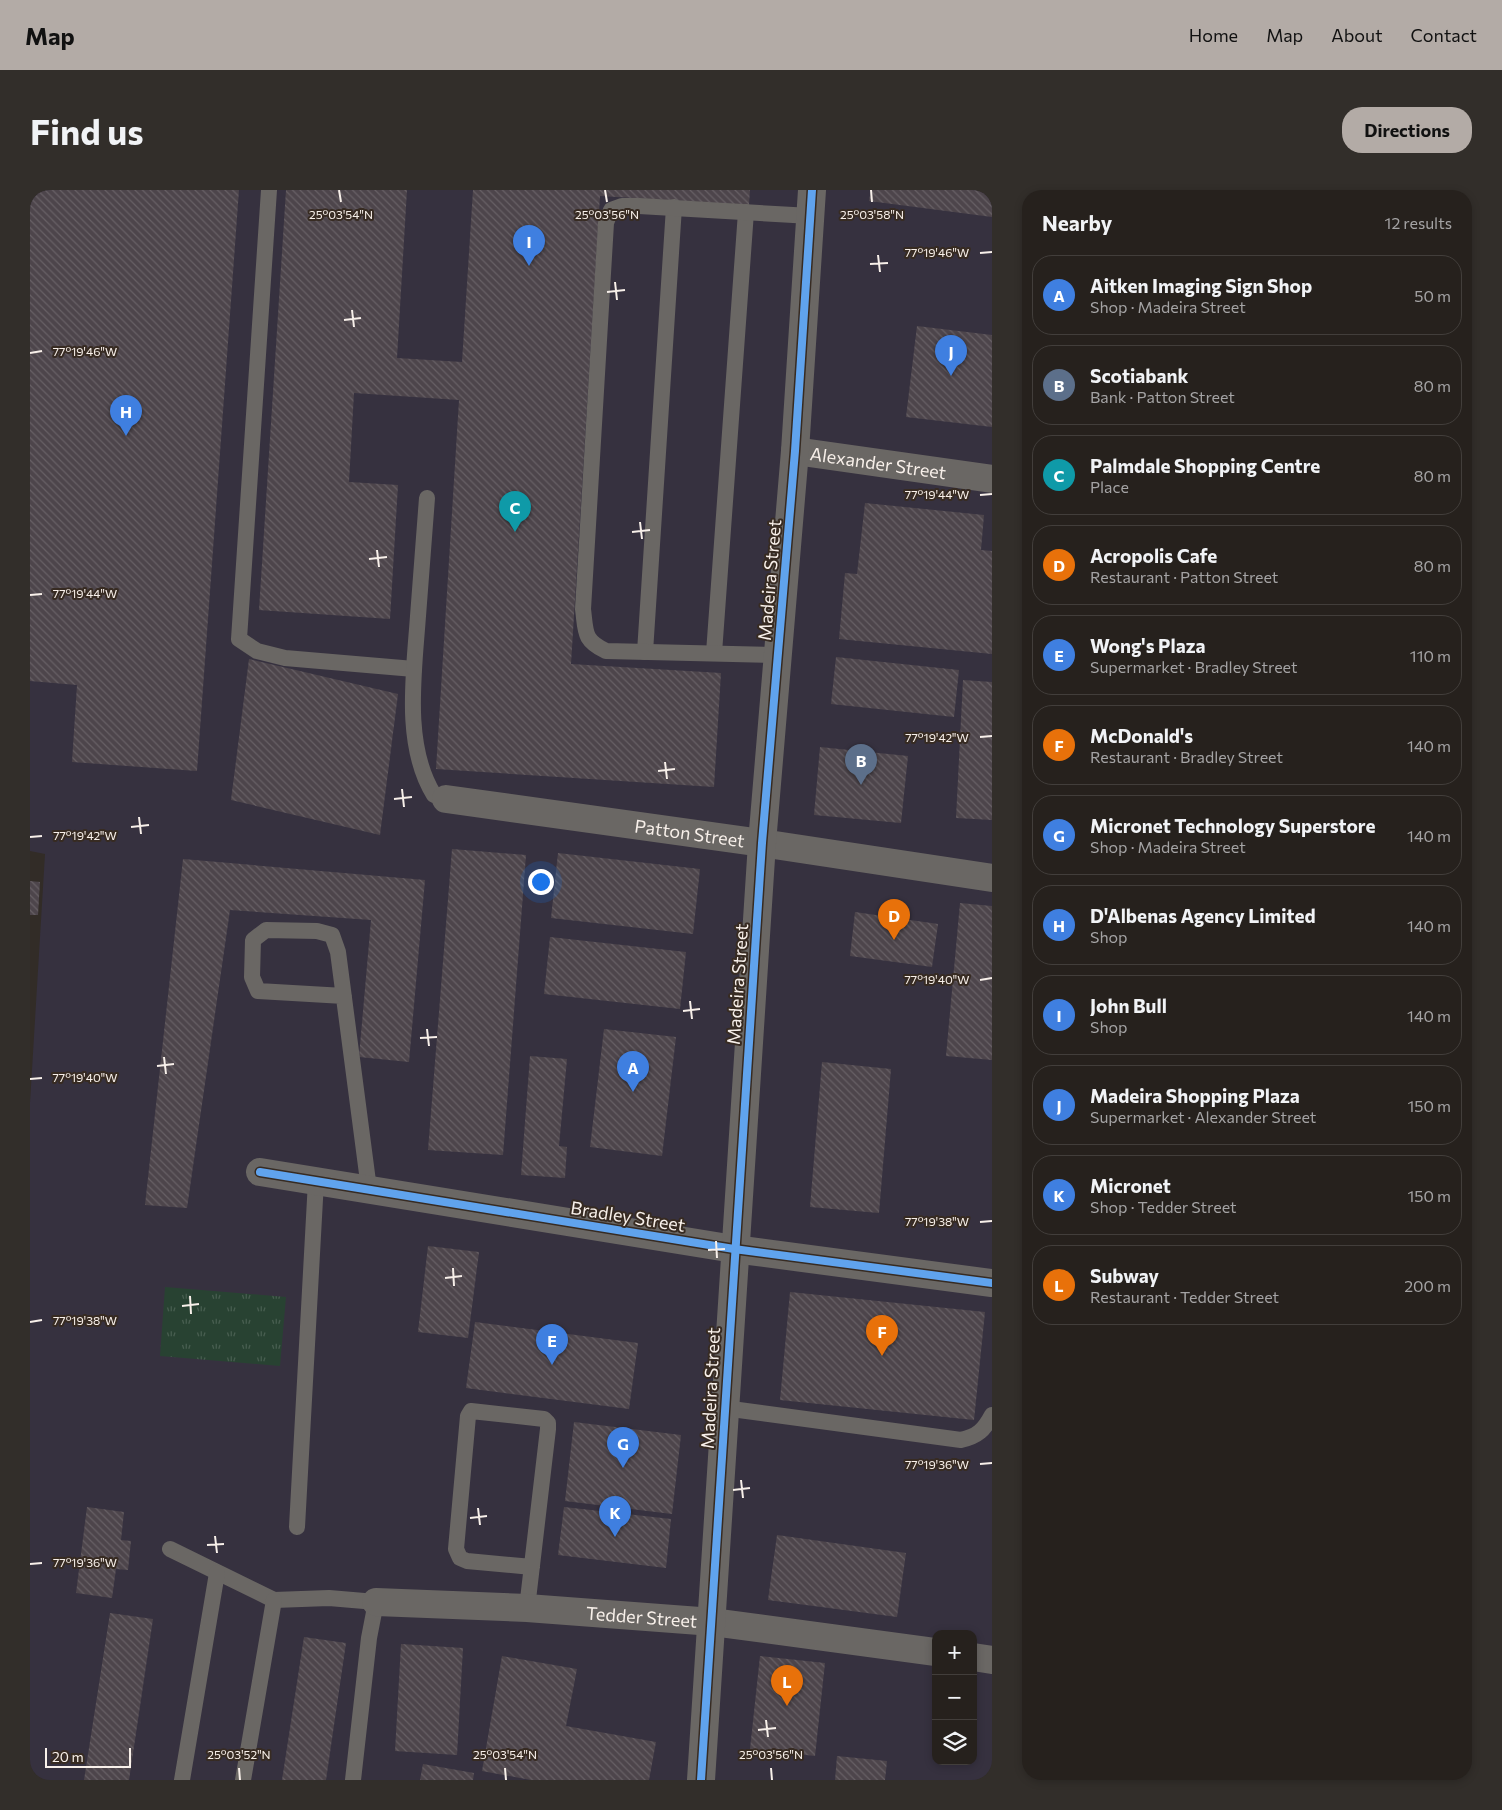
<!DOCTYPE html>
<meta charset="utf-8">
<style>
:root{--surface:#26211d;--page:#322e2a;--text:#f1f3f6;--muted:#a4a3a4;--line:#423e3b;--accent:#b3aba6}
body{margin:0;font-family:Commissioner,sans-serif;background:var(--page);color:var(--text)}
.controls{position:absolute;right:15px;bottom:15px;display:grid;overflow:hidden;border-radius:10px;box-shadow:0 2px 8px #0003}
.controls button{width:45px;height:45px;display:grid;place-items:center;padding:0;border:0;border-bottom:1px solid var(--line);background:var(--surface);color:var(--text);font:25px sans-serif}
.scale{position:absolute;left:15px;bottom:12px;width:86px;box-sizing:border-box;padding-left:5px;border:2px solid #f8f0ea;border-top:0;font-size:14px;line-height:18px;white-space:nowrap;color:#f8f0ea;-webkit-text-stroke:4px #372b22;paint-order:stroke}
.you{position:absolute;left:510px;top:691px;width:18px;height:18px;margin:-12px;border:4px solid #fff;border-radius:50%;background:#1a73e8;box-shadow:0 0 0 8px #1a73e833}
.badge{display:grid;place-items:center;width:32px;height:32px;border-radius:50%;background:var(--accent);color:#fff;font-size:16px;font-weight:700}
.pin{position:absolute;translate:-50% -41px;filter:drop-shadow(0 1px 2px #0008)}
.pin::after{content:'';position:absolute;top:26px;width:18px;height:15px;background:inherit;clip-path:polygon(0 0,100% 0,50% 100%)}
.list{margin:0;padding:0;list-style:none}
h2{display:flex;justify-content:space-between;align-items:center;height:65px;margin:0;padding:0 20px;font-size:21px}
h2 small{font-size:16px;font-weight:400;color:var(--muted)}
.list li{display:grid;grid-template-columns:32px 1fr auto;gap:15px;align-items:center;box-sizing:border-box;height:80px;margin:0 10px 10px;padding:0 10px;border:1px solid var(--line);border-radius:20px}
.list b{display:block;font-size:19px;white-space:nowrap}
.list p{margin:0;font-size:16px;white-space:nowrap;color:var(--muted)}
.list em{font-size:16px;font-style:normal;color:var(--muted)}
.icon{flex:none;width:28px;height:28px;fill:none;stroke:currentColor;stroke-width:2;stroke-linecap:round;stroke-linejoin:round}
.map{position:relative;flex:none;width:962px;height:1590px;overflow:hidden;border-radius:20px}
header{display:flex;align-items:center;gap:30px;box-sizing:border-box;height:70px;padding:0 25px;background:var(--accent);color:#111}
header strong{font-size:24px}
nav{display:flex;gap:28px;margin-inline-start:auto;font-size:18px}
.intro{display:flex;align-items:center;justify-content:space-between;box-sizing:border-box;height:120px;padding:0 30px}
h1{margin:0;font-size:35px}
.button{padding:12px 22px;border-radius:20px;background:var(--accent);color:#111;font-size:18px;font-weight:700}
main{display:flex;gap:30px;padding:0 30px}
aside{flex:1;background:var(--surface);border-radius:20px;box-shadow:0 2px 8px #0003}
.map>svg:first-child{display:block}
</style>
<header>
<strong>Map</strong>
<nav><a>Home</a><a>Map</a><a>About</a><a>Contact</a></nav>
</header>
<div class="intro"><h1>Find us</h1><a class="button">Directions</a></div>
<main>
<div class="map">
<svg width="962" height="1590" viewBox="0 0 962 1590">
<defs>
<pattern id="park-tufts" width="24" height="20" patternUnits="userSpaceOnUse" patternTransform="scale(1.25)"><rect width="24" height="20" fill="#284232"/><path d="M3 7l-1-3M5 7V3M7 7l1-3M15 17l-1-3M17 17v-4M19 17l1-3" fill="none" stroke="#485e50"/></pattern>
<pattern id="building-back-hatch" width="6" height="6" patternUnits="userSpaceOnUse" patternTransform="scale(1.25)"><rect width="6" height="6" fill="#4d454b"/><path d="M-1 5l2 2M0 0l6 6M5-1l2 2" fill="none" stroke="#676065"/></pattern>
</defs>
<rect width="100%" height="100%" fill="#322c27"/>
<!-- commercial -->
<path fill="#36313f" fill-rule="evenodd" d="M0,0H962V1590H0V913L15,664L0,661ZM906,1444H943V1571H906Z"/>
<!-- park -->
<path fill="url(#park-tufts)" d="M135,1097L256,1107L250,1176L130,1166Z"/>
<!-- building -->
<g fill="url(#building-back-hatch)">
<path d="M0,0H209L167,581L42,572L47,495L0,491Z"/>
<path d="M256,0H377L367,168L432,172L443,0H720L719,15L570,6L541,474L691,483L684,597L406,579L429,210L324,203L319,292L368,295L360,429L229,420Z"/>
<path d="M841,0H962V27L839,11Z"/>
<path d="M887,136L962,145V237L876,227Z"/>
<path d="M835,313L954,325L951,360L962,361V464L809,449L815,383L827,384Z"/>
<path d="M806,467L929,480L924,527L801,514Z"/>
<path d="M219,469L368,504L350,645L201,610Z"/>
<path d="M933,490L962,492V630L926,628Z"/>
<path d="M790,557L878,566L871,633L784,625Z"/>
<path d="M422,659L496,665L473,965L398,960Z"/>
<path d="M528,663L670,679L663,744L521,728Z"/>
<path d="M153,669L395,690L379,872L329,867L341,730L200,720L157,1018L115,1015Z"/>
<path d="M0,691L10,692L8,725H0Z"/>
<path d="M930,713L962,716V870L916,866Z"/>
<path d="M825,722L908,734L902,777L820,766Z"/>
<path d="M520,747L656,762L650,819L514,804Z"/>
<path d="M574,839L646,847L632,966L560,957Z"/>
<path d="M500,866L537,869L529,956L537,957L535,988L491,985Z"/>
<path d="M792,872L861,879L849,1023L780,1017Z"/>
<path d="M398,1056L449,1062L438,1148L388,1142Z"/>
<path d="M760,1102L955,1122L944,1230L750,1210Z"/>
<path d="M445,1132L608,1153L599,1219L436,1198Z"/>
<path d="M544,1232L651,1245L642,1324L535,1311Z"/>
<path d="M57,1317L94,1322L91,1350L101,1351L98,1380L86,1379L82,1408L46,1403Z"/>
<path d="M534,1317L641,1329L636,1378L528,1365Z"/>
<path d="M747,1345L876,1363L867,1427L738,1410Z"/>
<path d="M80,1423L123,1429L99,1590H54Z"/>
<path d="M274,1447L316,1453L296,1590H252Z"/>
<path d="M371,1454L433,1458L427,1565L365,1561Z"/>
<path d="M472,1466L547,1479L536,1536L626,1552L619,1590H501L452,1581Z"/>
<path d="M730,1466L795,1473L785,1566L720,1559Z"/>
<path d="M807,1566L857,1571L855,1590H805Z"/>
<path d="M393,1574L444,1583L443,1590H390Z"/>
</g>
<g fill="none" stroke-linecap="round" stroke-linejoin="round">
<!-- service -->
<g stroke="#6a6764" stroke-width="16">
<path d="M239,0L209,449L227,461L255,468L384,479"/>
<path d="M397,308C394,347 391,387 388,426C384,483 373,555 404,605L416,609"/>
<path d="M615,462L644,17"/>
<path d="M684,463L716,22"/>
<path d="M748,465L576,461C553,450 556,442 553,419L576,33L581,20L592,16H609L781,26"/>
<path d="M314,806L228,801L222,787L223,750L236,740L287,741L302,745L308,762L339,999"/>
<path d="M694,1218L931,1250C948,1246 954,1240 962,1225"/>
<path d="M267,1337L286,991"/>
<path d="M140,1359L244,1410L299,1408L346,1412L339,1448L323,1590"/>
<path d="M497,1418L518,1239V1233L514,1229L441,1221L438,1226L426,1359L430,1368L437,1371L502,1377"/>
<path d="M152,1590L187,1383"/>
<path d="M213,1590L244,1410"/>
</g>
<!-- minor -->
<g stroke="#6a6764" stroke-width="28">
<path id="s1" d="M765,261L962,289"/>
<path id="s2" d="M416,609L732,653L962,688"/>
<path d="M230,982L704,1059L962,1093"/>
<path id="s3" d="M346,1412L497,1418L683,1432L906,1462"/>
<path d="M943,1467L962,1470"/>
<path d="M671,1590L732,653L765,261L782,0"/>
</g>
<defs>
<g id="cycleway">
<path d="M230,982L704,1059L962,1093"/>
<path d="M671,1590L732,653L765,261L782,0"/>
</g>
</defs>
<!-- cycleway casing -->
<use href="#cycleway" stroke="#372b22" stroke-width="11"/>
<!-- cycleway -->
<use href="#cycleway" stroke="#60a3ed" stroke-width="8"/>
</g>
<!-- ticks -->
<path fill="none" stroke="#f8f0ea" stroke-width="2" d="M309,0L311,12M575,0L577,12M841,0L842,12M950,63L962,62M848,65L850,82M840,74L858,73M585,92L587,110M577,102L595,100M322,120L324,137M314,130L331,128M0,163L12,161M950,305L962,304M610,332L612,349M602,342L620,340M347,360L349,377M339,369L357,367M0,405L12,404M950,547L962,546M635,572L637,589M628,581L645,579M372,599L374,617M364,609L382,607M109,627L111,644M101,637L119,635M0,647L12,646M950,790L962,788M660,811L662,829M653,821L670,819M397,839L399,856M390,848L407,847M134,867L136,884M127,876L144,874M0,889L12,888M950,1032L962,1031M686,1051L687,1068M678,1060L695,1059M423,1078L424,1096M415,1088L432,1086M160,1106L161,1124M152,1116L169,1114M0,1132L12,1130M950,1274L962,1273M711,1290L713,1308M703,1300L720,1298M448,1318L450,1335M440,1328L457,1326M185,1346L187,1363M177,1355L194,1354M0,1374L12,1373M736,1530L738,1547M728,1540L746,1538M209,1578L210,1590M475,1578L476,1590M741,1578L742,1590"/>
<g text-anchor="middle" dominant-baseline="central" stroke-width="4" stroke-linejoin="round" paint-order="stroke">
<!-- street labels -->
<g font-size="18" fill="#f8f0ea" stroke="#372b22">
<text stroke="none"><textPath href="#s1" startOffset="84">Alexander Street</textPath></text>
<text transform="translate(739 390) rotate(-85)">Madeira Street</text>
<text stroke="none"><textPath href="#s2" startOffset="246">Patton Street</textPath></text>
<text transform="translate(707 794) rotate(-86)">Madeira Street</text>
<text transform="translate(598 1026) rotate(9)">Bradley Street</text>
<text transform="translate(680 1198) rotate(-87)">Madeira Street</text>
<text stroke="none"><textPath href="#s3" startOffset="266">Tedder Street</textPath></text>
</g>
</g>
<g font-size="12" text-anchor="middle" fill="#f8f0ea" stroke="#372b22" stroke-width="4" stroke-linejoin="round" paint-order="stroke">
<text x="311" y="29">25°03'54"N</text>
<text x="577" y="29">25°03'56"N</text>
<text x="842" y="29">25°03'58"N</text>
<text x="907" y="67">77°19'46"W</text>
<text x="55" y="166">77°19'46"W</text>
<text x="907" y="309">77°19'44"W</text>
<text x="55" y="408">77°19'44"W</text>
<text x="907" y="552">77°19'42"W</text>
<text x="55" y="650">77°19'42"W</text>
<text x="907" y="794">77°19'40"W</text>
<text x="55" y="892">77°19'40"W</text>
<text x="907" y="1036">77°19'38"W</text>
<text x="55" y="1135">77°19'38"W</text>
<text x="907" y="1279">77°19'36"W</text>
<text x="55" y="1377">77°19'36"W</text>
<text x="209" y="1569">25°03'52"N</text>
<text x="475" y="1569">25°03'54"N</text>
<text x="741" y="1569">25°03'56"N</text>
</g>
</svg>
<div class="controls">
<button>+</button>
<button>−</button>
<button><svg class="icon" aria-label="layers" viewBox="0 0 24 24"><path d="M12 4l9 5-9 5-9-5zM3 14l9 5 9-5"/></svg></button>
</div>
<div class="scale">20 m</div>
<div class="you"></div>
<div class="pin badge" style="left:603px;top:902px;background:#3f7fe0">A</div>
<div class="pin badge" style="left:831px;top:595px;background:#5c6f8a">B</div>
<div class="pin badge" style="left:485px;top:342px;background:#0f9aa8">C</div>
<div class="pin badge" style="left:864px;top:750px;background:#e8710a">D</div>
<div class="pin badge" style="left:522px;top:1175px;background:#3f7fe0">E</div>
<div class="pin badge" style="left:852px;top:1166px;background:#e8710a">F</div>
<div class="pin badge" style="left:593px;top:1278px;background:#3f7fe0">G</div>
<div class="pin badge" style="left:96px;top:246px;background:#3f7fe0">H</div>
<div class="pin badge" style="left:499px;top:76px;background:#3f7fe0">I</div>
<div class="pin badge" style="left:921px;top:186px;background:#3f7fe0">J</div>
<div class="pin badge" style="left:585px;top:1347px;background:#3f7fe0">K</div>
<div class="pin badge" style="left:757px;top:1516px;background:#e8710a">L</div>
</div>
<aside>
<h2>Nearby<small>12 results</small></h2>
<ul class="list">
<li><span class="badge" style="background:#3f7fe0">A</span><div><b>Aitken Imaging Sign Shop</b><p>Shop · Madeira Street</p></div><em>50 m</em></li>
<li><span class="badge" style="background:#5c6f8a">B</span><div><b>Scotiabank</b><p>Bank · Patton Street</p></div><em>80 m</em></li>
<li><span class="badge" style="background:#0f9aa8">C</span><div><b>Palmdale Shopping Centre</b><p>Place</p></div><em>80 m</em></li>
<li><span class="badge" style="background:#e8710a">D</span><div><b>Acropolis Cafe</b><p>Restaurant · Patton Street</p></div><em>80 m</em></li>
<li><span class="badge" style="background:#3f7fe0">E</span><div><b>Wong's Plaza</b><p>Supermarket · Bradley Street</p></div><em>110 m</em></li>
<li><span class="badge" style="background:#e8710a">F</span><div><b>McDonald's</b><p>Restaurant · Bradley Street</p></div><em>140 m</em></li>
<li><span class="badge" style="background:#3f7fe0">G</span><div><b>Micronet Technology Superstore</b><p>Shop · Madeira Street</p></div><em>140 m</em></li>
<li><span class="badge" style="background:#3f7fe0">H</span><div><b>D'Albenas Agency Limited</b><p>Shop</p></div><em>140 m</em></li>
<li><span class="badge" style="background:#3f7fe0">I</span><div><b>John Bull</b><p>Shop</p></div><em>140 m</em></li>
<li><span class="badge" style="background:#3f7fe0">J</span><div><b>Madeira Shopping Plaza</b><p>Supermarket · Alexander Street</p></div><em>150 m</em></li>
<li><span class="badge" style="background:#3f7fe0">K</span><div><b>Micronet</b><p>Shop · Tedder Street</p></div><em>150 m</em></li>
<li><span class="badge" style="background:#e8710a">L</span><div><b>Subway</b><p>Restaurant · Tedder Street</p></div><em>200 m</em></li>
</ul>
</aside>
</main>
